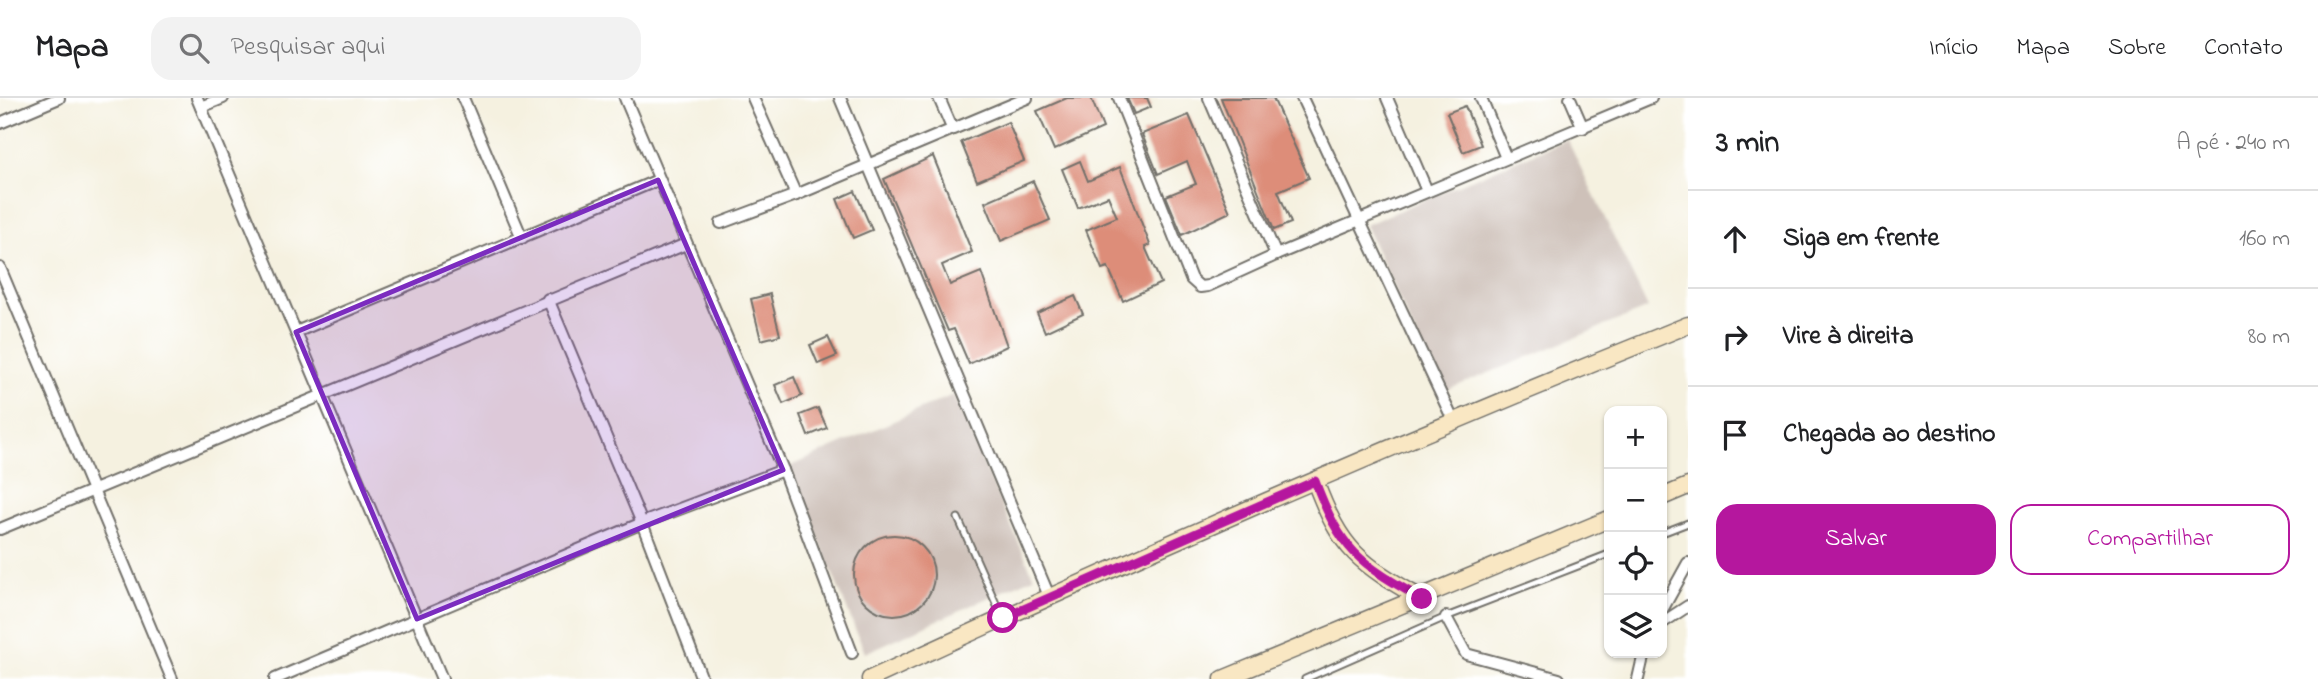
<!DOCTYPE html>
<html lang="pt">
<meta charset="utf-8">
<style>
:root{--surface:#fff;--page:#f2f2f2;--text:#202124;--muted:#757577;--line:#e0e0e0;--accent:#b5179e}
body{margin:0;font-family:"Indie Flower",sans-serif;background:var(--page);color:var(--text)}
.controls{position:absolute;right:21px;bottom:21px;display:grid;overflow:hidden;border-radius:14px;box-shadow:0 2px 5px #0004}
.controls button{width:63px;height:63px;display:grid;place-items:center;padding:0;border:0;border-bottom:2px solid var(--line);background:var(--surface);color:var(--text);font:35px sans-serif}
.stop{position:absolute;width:21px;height:21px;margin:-16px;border:5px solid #b5179e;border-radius:50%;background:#fff}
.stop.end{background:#b5179e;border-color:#fff;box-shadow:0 2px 7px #0008}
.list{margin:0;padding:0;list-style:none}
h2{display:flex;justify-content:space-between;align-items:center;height:91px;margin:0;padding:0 28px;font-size:30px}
h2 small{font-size:23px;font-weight:400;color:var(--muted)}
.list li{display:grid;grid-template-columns:46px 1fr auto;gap:21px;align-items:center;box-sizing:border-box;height:98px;padding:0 28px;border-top:2px solid var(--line)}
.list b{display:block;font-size:26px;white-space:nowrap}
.list em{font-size:23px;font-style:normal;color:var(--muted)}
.actions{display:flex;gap:14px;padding:21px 28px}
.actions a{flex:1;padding:16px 0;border:2px solid var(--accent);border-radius:21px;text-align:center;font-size:24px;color:var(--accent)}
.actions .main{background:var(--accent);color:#fff}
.icon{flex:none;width:38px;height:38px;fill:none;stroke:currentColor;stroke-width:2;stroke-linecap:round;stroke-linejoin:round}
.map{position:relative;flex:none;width:1688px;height:581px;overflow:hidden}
header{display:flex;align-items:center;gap:42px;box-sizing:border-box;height:98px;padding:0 35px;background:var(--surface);border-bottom:2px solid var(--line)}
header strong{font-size:33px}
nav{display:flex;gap:38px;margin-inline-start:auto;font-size:24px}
.search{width:490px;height:63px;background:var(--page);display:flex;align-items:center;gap:18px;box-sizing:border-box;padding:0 24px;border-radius:21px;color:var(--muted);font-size:26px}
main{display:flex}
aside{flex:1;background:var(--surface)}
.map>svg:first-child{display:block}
</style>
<header>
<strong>Mapa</strong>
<div class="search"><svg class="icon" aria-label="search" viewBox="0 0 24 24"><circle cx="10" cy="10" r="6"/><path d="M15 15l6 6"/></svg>Pesquisar aqui</div>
<nav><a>Início</a><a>Mapa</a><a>Sobre</a><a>Contato</a></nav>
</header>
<main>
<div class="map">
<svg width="1688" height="581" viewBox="0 0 1688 581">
<rect width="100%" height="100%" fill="#fff"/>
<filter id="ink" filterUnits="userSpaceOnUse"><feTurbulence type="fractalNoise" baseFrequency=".0143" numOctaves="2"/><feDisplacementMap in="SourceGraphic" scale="14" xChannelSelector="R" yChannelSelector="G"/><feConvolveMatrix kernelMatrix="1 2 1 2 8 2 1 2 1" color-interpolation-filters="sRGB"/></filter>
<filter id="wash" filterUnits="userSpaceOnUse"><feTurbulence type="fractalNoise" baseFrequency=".00686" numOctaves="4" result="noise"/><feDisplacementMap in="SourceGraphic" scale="28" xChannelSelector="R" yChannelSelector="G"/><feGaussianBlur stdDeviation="1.57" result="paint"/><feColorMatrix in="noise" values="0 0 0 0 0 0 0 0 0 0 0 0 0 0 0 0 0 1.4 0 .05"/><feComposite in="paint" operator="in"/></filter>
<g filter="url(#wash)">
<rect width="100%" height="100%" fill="#f5f1e0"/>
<!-- industrial -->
<g fill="#cec1b9">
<path d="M1567,41L1648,210L1442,294L1365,127Z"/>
<path d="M953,297L1034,479L865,555L789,369Z"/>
</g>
<g id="blocks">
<!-- building -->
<g fill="#dd8d79">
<path d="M1067,0H1091L1103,30L1054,52L1037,13Z"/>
<path d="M1127,0H1147L1151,9L1134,16Z"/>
<path d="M1221,0H1273L1309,80L1278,93L1291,125L1274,132Z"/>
<path d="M1465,8L1481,47L1463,54L1447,15Z"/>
<path d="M1189,17L1230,114L1182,137L1166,98L1196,86L1191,74L1187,63L1158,76L1142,36Z"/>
<path d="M1008,24L1024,63L977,83L961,44Z"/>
<path d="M933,58L972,154L942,167L950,187L981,174L1007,248L969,266L954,231L948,233L884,81Z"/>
<path d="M1080,63L1088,83L1120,69L1150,147L1145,149L1161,185L1123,203L1108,169L1102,171L1086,132L1117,119L1108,98L1078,110L1062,71Z"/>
<path d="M1033,83L1050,122L1001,143L985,104Z"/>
<path d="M855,93L872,132L853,140L837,101Z"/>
<path d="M770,196L780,237L761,242L751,201Z"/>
<path d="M1075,198L1083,216L1045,234L1037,215Z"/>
<path d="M828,239L837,258L818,266L810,247Z"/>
<path d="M794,279L802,298L783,306L775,287Z"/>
<path d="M818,310L827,330L808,338L800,317Z"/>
<circle cx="894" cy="477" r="40"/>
</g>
</g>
</g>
<g filter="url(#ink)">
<use href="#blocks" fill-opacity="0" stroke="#72706a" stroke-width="2"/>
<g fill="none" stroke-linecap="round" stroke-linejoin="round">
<defs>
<g id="lane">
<path d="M958,420L1002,519"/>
<path d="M1662,435L1688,425"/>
<path d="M1305,581L1446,519L1609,456"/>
</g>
<g id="street">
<path d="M197,0L442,581"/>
<path d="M463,0L522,140"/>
<path d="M625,0L783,372L852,555"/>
<path d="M753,0L796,97"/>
<path d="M840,0L1049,498"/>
<path d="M939,0L952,30"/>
<path d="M1119,0L1191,181L1200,189L1208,188L1276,157"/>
<path d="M1209,0L1276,157L1651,0"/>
<path d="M1302,0L1453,322"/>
<path d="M1387,0L1427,93"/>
<path d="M1481,0L1506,60"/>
<path d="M1570,0L1583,30"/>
<path d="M201,9L223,0"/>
<path d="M0,25L59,0"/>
<path d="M721,125L796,97L1027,0"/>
<path d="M0,170L172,581"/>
<path d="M548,201L642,425L702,581"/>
<path d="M296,234L658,82"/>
<path d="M0,431L686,146"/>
<path d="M1662,512L1688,465"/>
<path d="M1446,519L1466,556L1559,581"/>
<path d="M1662,525L1688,508"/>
<path d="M275,581L642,425L783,372"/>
<path d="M1638,581L1644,555"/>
</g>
<g id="secondary">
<path d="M1315,383C1341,453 1359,465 1422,501"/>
<path d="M1662,399L1688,388"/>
<path d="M870,581C1140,456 1412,338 1688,227"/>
<path d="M1223,581L1609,421"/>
</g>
</defs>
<!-- lane casing -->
<use href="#lane" stroke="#72706a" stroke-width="9"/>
<!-- street casing -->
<use href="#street" stroke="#72706a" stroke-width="14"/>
<!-- secondary casing -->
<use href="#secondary" stroke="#72706a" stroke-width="19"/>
<!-- lane -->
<use href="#lane" stroke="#fff" stroke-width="5"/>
<!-- street -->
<use href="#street" stroke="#fff" stroke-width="10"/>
<!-- secondary -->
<use href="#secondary" stroke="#f9e7c3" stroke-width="16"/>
</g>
</g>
<g fill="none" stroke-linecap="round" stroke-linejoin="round" filter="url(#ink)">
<!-- route -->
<path stroke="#b5179e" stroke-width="9" d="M1003,520L1315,383C1341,453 1359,465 1422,501"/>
</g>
<!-- marked area -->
<path fill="#7b2cbf" fill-opacity="0.2" stroke="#7b2cbf" stroke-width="5" stroke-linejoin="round" d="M658,82L783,372L417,521L296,234Z"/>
</svg>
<div class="controls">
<button>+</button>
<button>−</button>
<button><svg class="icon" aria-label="locate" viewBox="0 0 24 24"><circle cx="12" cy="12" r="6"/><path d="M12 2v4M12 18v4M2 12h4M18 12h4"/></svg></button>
<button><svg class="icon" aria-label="layers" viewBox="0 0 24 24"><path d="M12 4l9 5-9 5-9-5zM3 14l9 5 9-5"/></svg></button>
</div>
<div class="stop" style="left:1003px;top:520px"></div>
<div class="stop end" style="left:1422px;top:501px"></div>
</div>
<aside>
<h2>3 min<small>A pé · 240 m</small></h2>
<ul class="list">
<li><svg class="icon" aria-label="ahead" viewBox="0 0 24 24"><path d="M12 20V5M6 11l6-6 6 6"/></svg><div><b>Siga em frente</b></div><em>160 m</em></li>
<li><svg class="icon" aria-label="right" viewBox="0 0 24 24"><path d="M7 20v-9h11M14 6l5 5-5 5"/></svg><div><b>Vire à direita</b></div><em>80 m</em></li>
<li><svg class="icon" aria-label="arrive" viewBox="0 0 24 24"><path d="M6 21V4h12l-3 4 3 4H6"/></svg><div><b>Chegada ao destino</b></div></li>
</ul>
<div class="actions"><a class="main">Salvar</a><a>Compartilhar</a></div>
</aside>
</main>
